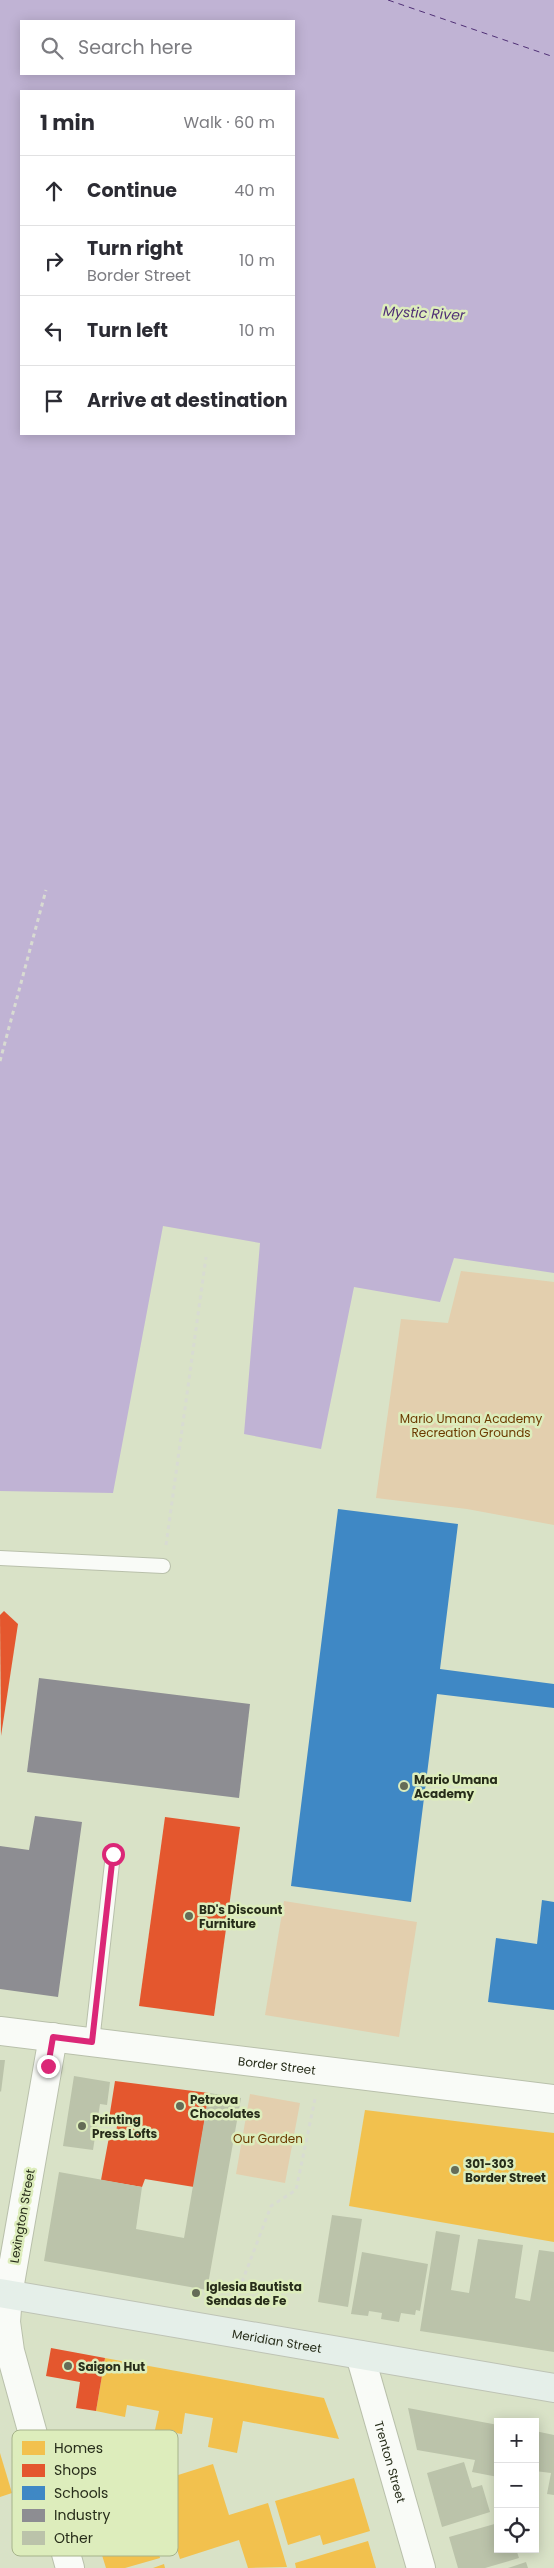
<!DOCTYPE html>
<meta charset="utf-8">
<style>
:root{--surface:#fff;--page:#f7f7f7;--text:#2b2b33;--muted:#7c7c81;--line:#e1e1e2}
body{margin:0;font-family:Poppins,sans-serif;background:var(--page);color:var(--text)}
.controls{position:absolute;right:15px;bottom:15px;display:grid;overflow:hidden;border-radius:0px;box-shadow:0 2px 12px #0003}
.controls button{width:45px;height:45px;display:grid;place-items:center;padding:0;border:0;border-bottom:1px solid var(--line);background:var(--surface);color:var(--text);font:25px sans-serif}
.stop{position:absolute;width:15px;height:15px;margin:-11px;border:4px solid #db2777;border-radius:50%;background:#fff}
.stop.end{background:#db2777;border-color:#fff;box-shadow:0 1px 5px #0008}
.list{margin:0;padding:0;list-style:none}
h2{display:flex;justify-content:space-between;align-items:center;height:65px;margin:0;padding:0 20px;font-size:21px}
h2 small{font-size:16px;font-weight:400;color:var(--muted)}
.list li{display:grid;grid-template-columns:32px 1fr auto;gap:15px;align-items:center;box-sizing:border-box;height:70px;padding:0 20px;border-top:1px solid var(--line)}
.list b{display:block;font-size:19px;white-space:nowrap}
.list p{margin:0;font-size:16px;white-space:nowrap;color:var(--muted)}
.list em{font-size:16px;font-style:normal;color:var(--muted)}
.icon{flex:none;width:28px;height:28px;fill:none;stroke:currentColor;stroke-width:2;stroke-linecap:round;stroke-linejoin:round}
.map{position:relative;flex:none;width:554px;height:2568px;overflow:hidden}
.search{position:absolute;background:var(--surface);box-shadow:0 2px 12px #0003;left:20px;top:20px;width:275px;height:55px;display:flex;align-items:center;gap:12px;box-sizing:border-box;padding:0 18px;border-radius:0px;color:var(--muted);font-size:19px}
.panel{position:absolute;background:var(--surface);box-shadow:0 2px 12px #0003;left:20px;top:90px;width:275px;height:345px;border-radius:0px}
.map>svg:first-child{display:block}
</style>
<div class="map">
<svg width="554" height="2568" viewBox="0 0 554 2568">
<rect width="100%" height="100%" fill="#d9e2c7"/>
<!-- green -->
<g fill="#e3cfae">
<path d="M461,1271L554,1282V1525L467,1509L376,1498L401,1319L448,1323Z"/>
<path d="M284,1901L417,1922L399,2037L265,2015Z"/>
<path d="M250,2094L300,2103L285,2183L236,2174Z"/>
</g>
<!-- water -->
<path fill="#c0b3d4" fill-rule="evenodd" d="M0,0H554V1273L454,1258L440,1302L354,1287L321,1449L244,1434L260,1243L163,1226L113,1493L0,1491ZM21,21H294V74H21ZM21,91H294V434H21Z"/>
<!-- homes -->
<g fill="#f2c14e">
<path d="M365,2110L554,2133V2242L349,2206Z"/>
<path d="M105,2358L324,2398L339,2439L243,2421L237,2453L208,2447L213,2418L185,2413L182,2434L155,2430L159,2411L127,2405L125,2417L96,2411Z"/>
<path d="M108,2430L111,2439L130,2434L135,2454L116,2460L132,2515L148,2510L160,2558L125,2568H106L67,2442Z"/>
<path d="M0,2453L12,2493L0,2497Z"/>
<path d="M213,2464L229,2515L268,2503L287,2567L248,2568L239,2540L180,2559L156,2482Z"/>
<path d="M354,2478L370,2531L323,2545L320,2535L288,2545L275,2501Z"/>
<path d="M368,2541L376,2568H296L295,2563Z"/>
<path d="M164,2564L165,2568H153Z"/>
</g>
<!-- shops -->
<g fill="#e4572e">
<path d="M4,1611L18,1624L1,1736L0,1615Z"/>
<path d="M165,1817L240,1827L214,2016L139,2006Z"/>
<path d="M115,2081L209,2093L194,2187L145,2179L142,2187L101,2180L109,2137L115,2138L118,2120L109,2119Z"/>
<path d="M51,2348L105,2358L96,2411L76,2408L80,2382L46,2376Z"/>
</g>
<!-- schools -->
<g fill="#3f88c5">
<path d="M338,1509L458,1524L440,1669L554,1684V1708L437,1694L411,1902L291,1886Z"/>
<path d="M542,1900L554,1902V2010L488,2002L496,1938L537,1944Z"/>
</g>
<!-- industry -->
<g fill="#8d8d92">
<path d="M39,1678L250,1704L239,1798L27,1772Z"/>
<path d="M35,1816L82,1822L58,1997L0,1989V1846L29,1850Z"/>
</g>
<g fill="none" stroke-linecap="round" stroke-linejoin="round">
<!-- ferry -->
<path stroke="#4f2f75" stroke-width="1" stroke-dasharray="6 5" stroke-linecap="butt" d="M388,0L554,57"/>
</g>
<!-- building -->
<g fill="#bbc3aa">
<path d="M0,2060H5L1,2092L0,2091Z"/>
<path d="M74,2076L110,2082L107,2105L100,2104L93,2150L63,2146Z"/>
<path d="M209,2093L241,2098L207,2290L44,2261L59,2172L142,2187L136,2229L184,2238Z"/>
<path d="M332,2215L362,2219L348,2307L318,2302Z"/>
<path d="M436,2231L460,2235L451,2290L469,2293L478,2239L523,2245L515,2298L530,2301L539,2250L554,2252V2352L420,2331Z"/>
<path d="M362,2252L428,2264L420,2311L416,2310L415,2315L401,2313L399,2322L381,2319L382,2313L369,2311L368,2316L351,2314Z"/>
<path d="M408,2408L498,2425V2477L472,2472L475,2460L417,2450Z"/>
<path d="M535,2431L554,2435V2495L547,2494L551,2473L535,2471Z"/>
<path d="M464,2462L472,2488L482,2485L490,2512L442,2527L427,2473Z"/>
<path d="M498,2523V2549H516L519,2558L485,2568H458L449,2537Z"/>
<path d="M526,2562L528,2568H508Z"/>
</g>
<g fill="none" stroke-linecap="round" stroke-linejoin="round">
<defs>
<g id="service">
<path d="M0,1558L163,1566"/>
<path d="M92,2042L113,1854"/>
</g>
<g id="minor">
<path id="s1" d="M0,2031L554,2099"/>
<path d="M53,2037L8,2295L6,2322L10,2351L70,2568"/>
<path id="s2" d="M360,2355L421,2568"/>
</g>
<g id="primary">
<path id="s3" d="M0,2293L554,2388"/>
</g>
</defs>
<!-- service casing -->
<use href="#service" stroke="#b9c0ab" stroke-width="16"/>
<!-- minor casing -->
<use href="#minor" stroke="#b9c0ab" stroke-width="30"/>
<!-- primary casing -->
<use href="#primary" stroke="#bec3b5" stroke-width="30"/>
<!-- path -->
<g stroke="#d8dbd2" stroke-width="3" stroke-dasharray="4 4" stroke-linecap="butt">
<path d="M0,1061L46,890"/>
<path d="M166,1545L206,1257"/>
<path d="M236,2305L239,2290L271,2206L296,2190L315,2099"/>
</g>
<!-- service -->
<use href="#service" stroke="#f9fbf7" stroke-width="14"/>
<!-- minor -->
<use href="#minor" stroke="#f9fbf7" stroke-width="28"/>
<!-- primary -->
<use href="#primary" stroke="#e5efe9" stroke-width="28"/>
</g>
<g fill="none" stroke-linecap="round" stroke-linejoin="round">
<!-- route -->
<path stroke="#db2777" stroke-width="6" d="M48,2066L53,2037L92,2042L113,1854"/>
</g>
<!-- markers -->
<g fill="#656c57" stroke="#ddedbc" stroke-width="2">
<circle cx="404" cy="1786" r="5"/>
<circle cx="189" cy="1916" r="5"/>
<circle cx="180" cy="2106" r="5"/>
<circle cx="82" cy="2126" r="5"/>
<circle cx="455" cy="2170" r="5"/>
<circle cx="196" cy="2293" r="5"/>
<circle cx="68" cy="2366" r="5"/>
</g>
<g text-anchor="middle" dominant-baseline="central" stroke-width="5" stroke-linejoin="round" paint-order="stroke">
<!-- park labels -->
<g font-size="12" fill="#6b3a00" stroke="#ddedbc">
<text x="471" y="1418">Mario Umana Academy<tspan x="471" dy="14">Recreation Grounds</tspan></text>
<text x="268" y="2138">Our Garden</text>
</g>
<!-- poi labels -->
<g font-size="12" font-weight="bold" fill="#272d1a" stroke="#ddedbc" text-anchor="start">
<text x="414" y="1779">Mario Umana<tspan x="414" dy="14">Academy</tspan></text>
<text x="199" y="1909">BD's Discount<tspan x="199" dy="14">Furniture</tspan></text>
<text x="190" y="2099">Petrova<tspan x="190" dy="14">Chocolates</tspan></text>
<text x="92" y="2119">Printing<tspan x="92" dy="14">Press Lofts</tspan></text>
<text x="465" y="2163">301-303<tspan x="465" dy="14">Border Street</tspan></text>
<text x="206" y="2286">Iglesia Bautista<tspan x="206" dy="14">Sendas de Fe</tspan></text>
<text x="78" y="2366">Saigon Hut</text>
</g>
<!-- street labels -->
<g font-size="12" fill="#272d1a" stroke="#ddedbc">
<text stroke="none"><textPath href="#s1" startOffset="279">Border Street</textPath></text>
<text transform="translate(22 2216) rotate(-80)">Lexington Street</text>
<text stroke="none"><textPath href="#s3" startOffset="281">Meridian Street</textPath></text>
<text stroke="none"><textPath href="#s2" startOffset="111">Trenton Street</textPath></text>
</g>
<!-- water labels -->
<g font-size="14" font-style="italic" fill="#4f2f75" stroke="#ddedbc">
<text transform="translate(424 313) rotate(3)">Mystic River</text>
</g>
</g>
<!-- legend -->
<rect x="12" y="2430" width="166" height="126" rx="8" fill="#ddedbc" stroke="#a6b38b" stroke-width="1"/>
<rect x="22" y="2441" width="23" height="14" fill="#f2c14e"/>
<rect x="22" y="2464" width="23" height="13" fill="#e4572e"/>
<rect x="22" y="2486" width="23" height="14" fill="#3f88c5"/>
<rect x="22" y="2509" width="23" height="13" fill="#8d8d92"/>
<rect x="22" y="2531" width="23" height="14" fill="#bbc3aa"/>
<g font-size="14" fill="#272d1a">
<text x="54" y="2453">Homes</text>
<text x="54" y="2475">Shops</text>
<text x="54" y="2498">Schools</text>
<text x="54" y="2520">Industry</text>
<text x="54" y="2543">Other</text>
</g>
</svg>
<div class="controls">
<button>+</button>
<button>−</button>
<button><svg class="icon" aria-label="locate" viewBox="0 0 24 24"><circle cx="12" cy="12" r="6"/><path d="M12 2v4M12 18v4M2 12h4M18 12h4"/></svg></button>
</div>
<div class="stop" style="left:113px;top:1854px"></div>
<div class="stop end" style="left:48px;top:2066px"></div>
<div class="search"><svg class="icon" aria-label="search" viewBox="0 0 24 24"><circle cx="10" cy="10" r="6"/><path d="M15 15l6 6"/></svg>Search here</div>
<section class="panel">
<h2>1 min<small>Walk · 60 m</small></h2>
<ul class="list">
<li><svg class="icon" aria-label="ahead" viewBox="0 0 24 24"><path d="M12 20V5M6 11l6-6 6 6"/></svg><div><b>Continue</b></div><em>40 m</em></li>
<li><svg class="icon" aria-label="right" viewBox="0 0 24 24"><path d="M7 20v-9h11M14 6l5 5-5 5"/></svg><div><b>Turn right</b><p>Border Street</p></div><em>10 m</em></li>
<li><svg class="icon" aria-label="left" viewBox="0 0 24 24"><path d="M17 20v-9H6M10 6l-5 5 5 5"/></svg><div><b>Turn left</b></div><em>10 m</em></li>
<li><svg class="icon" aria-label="arrive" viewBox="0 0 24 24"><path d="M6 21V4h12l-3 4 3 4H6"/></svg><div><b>Arrive at destination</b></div></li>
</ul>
</section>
</div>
